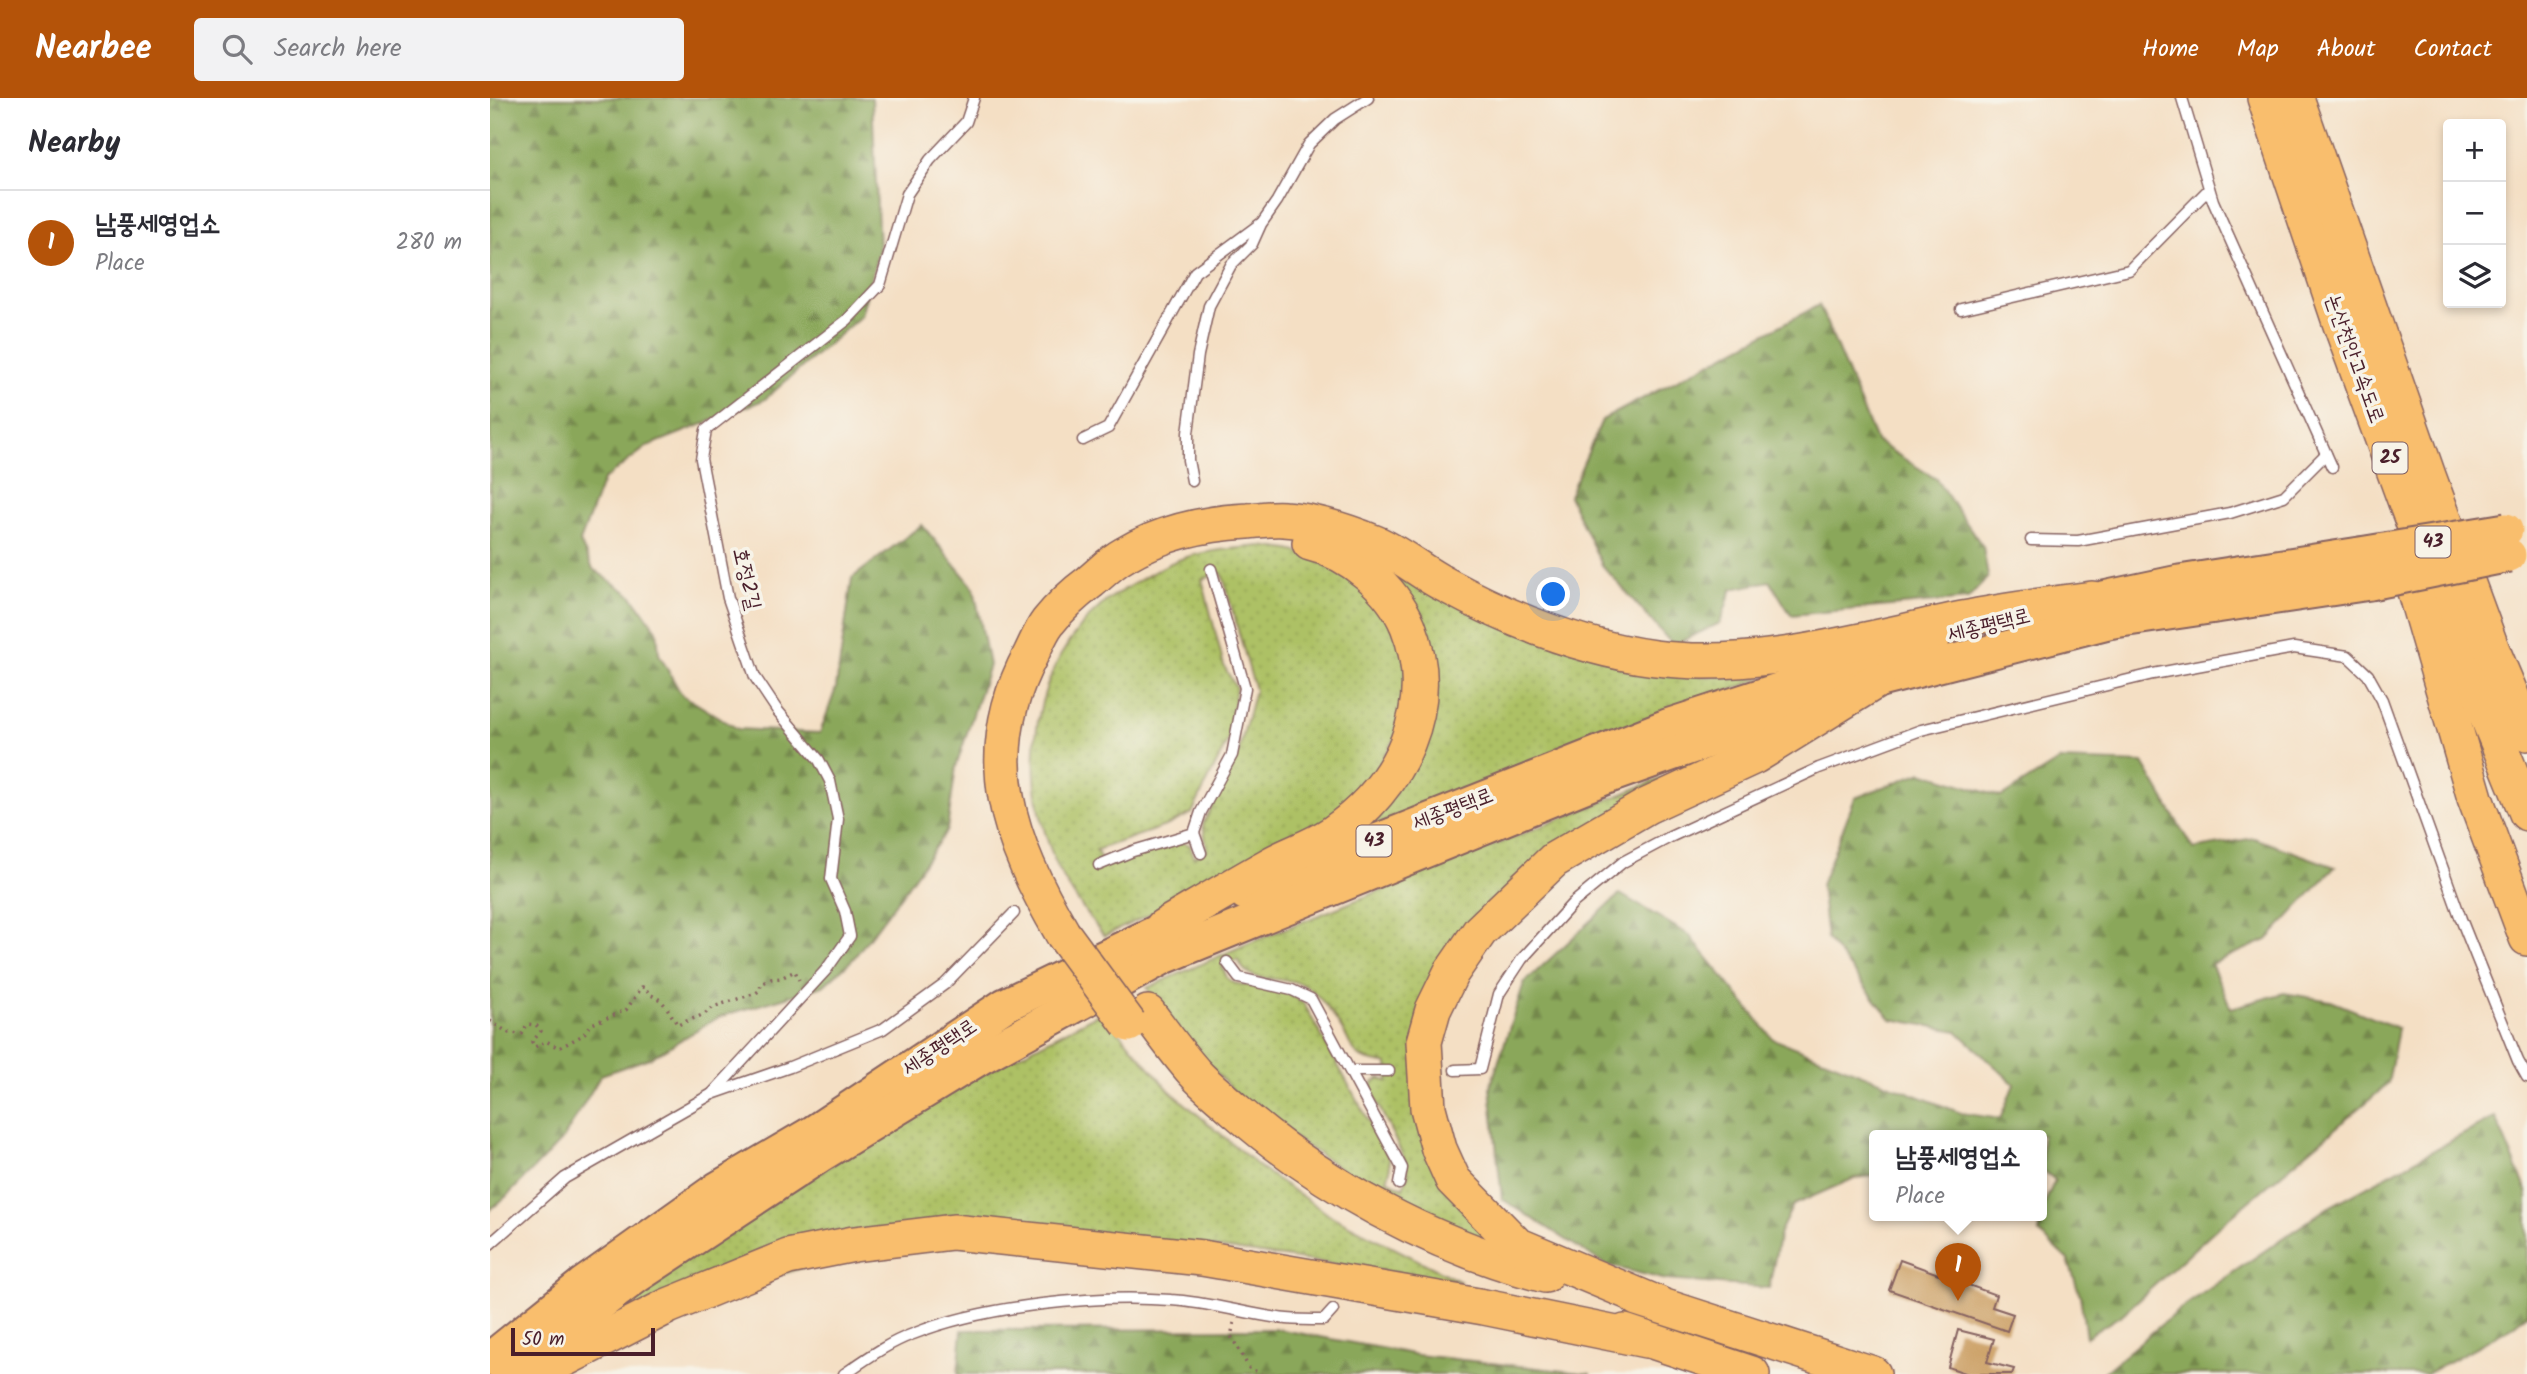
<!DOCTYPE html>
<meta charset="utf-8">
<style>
:root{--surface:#fff;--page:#f2f2f3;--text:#2b2b33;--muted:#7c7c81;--line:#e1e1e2;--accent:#b45309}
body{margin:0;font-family:Kalam,"Poor Story",sans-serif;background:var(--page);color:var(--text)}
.controls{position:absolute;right:21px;top:21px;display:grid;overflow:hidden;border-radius:7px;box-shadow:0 4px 10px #0003}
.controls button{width:63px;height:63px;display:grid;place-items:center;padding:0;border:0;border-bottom:2px solid var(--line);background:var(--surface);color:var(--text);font:35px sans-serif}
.scale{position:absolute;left:21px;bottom:18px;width:144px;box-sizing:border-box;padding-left:7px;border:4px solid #4a1f2b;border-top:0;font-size:19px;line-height:24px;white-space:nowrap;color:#4a1f2b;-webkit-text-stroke:5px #f7f3e8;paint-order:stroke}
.you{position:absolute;left:1064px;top:497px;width:24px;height:24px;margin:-18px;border:5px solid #fff;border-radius:50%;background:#1a73e8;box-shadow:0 0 0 10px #1a73e833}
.badge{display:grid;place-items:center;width:46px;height:46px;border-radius:50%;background:var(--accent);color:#fff;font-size:23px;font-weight:700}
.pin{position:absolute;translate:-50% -58px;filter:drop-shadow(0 2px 4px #0008)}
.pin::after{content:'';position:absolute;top:37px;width:24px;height:21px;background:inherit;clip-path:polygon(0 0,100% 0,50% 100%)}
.popup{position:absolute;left:1379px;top:1032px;width:178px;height:91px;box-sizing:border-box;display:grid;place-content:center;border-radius:7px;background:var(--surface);filter:drop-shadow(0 2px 5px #0005);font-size:23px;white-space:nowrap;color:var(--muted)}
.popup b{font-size:26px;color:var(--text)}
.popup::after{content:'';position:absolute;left:50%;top:100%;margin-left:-14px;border:14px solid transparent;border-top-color:var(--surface)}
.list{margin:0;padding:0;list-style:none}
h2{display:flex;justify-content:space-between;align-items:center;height:91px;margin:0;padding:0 28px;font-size:30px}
h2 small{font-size:23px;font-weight:400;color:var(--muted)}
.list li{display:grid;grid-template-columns:46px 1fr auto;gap:21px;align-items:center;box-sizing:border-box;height:105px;padding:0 28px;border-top:2px solid var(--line)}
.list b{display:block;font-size:26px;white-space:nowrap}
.list p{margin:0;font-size:23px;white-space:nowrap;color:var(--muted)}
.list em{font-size:23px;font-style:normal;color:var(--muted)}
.icon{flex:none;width:38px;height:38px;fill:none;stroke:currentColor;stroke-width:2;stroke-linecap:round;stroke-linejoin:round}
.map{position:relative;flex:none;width:2037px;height:1276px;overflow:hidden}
header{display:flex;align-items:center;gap:42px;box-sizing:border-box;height:98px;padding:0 35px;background:var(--accent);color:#fff}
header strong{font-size:33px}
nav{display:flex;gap:38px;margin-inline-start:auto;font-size:24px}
.search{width:490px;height:63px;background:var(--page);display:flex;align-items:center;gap:18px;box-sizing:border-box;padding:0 24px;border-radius:7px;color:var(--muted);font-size:26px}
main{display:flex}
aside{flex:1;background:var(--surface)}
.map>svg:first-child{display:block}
</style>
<header>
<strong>Nearbee</strong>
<div class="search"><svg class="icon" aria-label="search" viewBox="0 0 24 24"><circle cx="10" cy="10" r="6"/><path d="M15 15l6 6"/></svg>Search here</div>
<nav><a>Home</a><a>Map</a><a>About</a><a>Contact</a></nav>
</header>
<main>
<aside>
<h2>Nearby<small></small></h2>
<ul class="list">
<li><span class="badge">1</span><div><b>남풍세영업소</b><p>Place</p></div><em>280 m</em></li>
</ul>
</aside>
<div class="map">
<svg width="2037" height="1276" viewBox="0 0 2037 1276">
<defs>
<pattern id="grass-dots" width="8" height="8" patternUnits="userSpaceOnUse" patternTransform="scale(1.75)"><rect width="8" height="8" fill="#adc165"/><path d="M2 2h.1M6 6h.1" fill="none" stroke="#96a558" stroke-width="1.8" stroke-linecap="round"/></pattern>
<pattern id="forest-firs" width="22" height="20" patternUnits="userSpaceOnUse" patternTransform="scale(1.75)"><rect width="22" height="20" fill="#8aa75a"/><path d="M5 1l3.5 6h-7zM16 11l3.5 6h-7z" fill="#73874b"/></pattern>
</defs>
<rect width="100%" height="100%" fill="#f7f3e8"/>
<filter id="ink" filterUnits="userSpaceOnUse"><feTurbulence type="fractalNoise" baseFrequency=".0143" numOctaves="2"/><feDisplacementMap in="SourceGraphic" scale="14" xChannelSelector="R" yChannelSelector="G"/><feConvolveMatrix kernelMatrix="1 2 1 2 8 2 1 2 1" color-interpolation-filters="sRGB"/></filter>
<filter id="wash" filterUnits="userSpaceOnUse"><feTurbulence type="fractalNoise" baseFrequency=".00686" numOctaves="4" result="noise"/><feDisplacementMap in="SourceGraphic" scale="28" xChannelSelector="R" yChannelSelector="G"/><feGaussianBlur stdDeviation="1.57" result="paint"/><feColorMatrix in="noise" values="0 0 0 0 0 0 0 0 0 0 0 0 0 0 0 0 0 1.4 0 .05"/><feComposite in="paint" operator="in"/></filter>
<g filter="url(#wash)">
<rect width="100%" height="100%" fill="#f4dfc4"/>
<!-- grass -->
<g fill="url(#grass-dots)" stroke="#7c7048" stroke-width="2" fill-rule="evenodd">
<path d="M771,448L799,452L837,462L889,502L918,561L912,630L861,711L674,810L614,838C595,813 574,787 563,758C529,669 540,569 614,505C623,497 635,491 645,485C662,475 679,464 697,459C721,452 747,450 771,448ZM732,475L765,592L747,660L713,726L717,752L704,759L700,747L691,744L614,767L606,752L678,727L702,715L739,640L746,590L734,568L712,481Z"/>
<path d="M879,462L915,482L1172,577L1273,580L868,734L940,623Z"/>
<path d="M1255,647L1089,737L932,915L966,1100L1005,1154L917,1114L760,1011L680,925L657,890L757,846ZM748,862C761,892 794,873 819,890C833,901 844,918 853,933C859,942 861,953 871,959C879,963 889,964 898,966V984L890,980L883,984L882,994L916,1064L918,1077L913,1090L897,1082L900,1072L899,1060L814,906L799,896L744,885L737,880L732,868Z"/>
<path d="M612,914L679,992L773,1072L841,1118L971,1184L701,1146L467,1122L84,1240L212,1149L456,995Z"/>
</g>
<!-- forest -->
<g fill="url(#forest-firs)" stroke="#6a6342" stroke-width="2">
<path d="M0,0H382L389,151L371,218L274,302L158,348L113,382L90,444L103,471L141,497L167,532L169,556L191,596L248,631L330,635L346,590L362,480L432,427L484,490L499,567L466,669L457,732L412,796L363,861L333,888L229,919L162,959L111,977L73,1041L18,1097L0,1112Z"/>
<path d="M1329,207L1386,343L1446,381L1493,449L1498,479L1478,501L1301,517L1280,483L1242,491L1230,525L1183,547L1112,467L1079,398L1112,322Z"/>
<path d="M1570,662L1653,665L1703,751L1764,740L1845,769L1777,842L1721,866L1741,910L1794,895L1841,903L1908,930L1898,986L1727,1130L1633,1216L1596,1239L1590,1197L1578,1162L1549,1135L1553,1109L1565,1082L1552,1071V1037H1384V1078L1365,1080L1303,1107L1290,1134L1279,1190L1177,1182L1116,1167L1012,1101L1000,990L1034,885L1130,796L1199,837L1283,941L1471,1015L1510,1021L1524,986L1467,933L1401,921L1337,841L1331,787L1365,700L1432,674L1511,699Z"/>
<path d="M2005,1019L2037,1093V1216L2021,1230L1936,1276H1612L1690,1211L1837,1110Z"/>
<path d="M787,1231L928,1257L1101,1276H468L472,1232Z"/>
</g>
<g id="blocks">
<!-- building -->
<g fill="#cca066">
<path d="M1410,1162L1506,1197L1502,1209L1523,1216L1517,1233L1399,1192Z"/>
<path d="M1468,1232L1504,1241L1497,1264L1524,1271L1522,1276H1478L1458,1269Z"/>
</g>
</g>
</g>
<g filter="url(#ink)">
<use href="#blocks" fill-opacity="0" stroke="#866261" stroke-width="2"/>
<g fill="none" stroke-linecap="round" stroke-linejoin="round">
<defs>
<g id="service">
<path d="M1692,0L1723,103L1842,369"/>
<path d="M1471,211L1639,172L1719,91"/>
<path d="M593,342L618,330L705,174L770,126"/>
<path d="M702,383L698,362V335L708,257L719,208L741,167L762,146L771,126L787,103L819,46L845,21L878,0"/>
<path d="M1541,442L1588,443L1740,415L1794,398L1836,356"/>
<path d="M711,755L704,735L711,714L742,657L755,590L721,471"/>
<path d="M609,767L643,753L704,735"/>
<path d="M737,864L749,880L802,892L821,901L912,1070L909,1086"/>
<path d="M965,972L990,971L1009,896L1032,861L1083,805L1133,764L1180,739L1329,670L1431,632L1663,576L1804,550L1858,558L1878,577L1892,602L1971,821L2028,963L2037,979"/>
<path d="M861,973H899"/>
<path d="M222,996L336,872L360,838L355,813L341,781L348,721L340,683L329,662L287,612L265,579L238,500L211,361L216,332L357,222L390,187L417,96L440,62L476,24L484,0"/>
<path d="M0,1146L75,1080L222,996L300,969L393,931L455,886L524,815"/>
<path d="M354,1276C376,1261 398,1245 423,1236C493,1208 606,1196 681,1202C720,1204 758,1217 797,1221C809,1222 822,1222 834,1222L843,1212"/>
</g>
<g id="trunk">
<path d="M1576,508L1689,484L1870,456"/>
<path d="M755,795L1177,628L1443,542"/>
<path d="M0,1261L92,1187L227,1091L324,1034L515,907L698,819"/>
<path d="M16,1276L147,1178L329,1058L493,958L674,859L1114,680L1386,583L1618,524L1880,485"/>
</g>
<g id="motorway">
<path d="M1775,0L1851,227L1969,549L2037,715"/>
<path d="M1806,0L1938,378L2002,552L2037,635"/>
<path d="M1919,473L1985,700L2037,840"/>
<path d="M673,829C709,808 744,787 780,767C799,756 823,749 842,736C910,689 950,609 918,528C902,489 860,454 820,445"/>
<path d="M573,836C519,744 486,658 541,556C546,546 551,533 558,524C570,509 585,495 600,484C611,475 621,464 634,457C672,434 715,425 758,423C770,422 783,420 794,421C824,423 858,434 885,445C909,455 931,474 954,486C1020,522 1090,550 1165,560C1268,573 1373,541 1473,521C1515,512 1559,507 1602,501"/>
<path d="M658,915C673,935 688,956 704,974C715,987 730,998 743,1010C832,1088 941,1147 1055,1177"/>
<path d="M1147,1200L1383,1276"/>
<path d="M1168,1206L1027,1147L963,1082L949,1051L938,1010L934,944L943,912L961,875L990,833L1064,762L1157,708L1265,658L1386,583"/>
<path d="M1135,1234L1262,1276"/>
<path d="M45,1276L178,1208L298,1159L364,1146L463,1134L712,1160L994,1209L1156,1242"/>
</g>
</defs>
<!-- service casing -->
<use href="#service" stroke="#866261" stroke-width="13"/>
<!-- trunk casing -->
<use href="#trunk" stroke="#866261" stroke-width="37"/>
<!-- motorway casing -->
<use href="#motorway" stroke="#866261" stroke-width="38"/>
<!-- path -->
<g stroke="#866261" stroke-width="3.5" stroke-dasharray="2 5" stroke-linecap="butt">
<path d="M0,923L19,935L32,936L37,926L46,927L51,933L42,944L45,949L56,943L69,950L93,937L102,926L136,912L152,889L156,890L160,897C175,901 179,915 188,927C199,921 216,918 223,909L266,895L270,892L271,886L281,881L291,880L305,873L309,882"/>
<path d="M744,1225L741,1238L759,1270L771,1276"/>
</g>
<!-- service -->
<use href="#service" stroke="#fff" stroke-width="10"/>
<!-- trunk -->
<use href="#trunk" stroke="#f9be6d" stroke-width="33"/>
<!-- motorway -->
<use href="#motorway" stroke="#f9be6d" stroke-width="35"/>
<defs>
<g id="trunk-bridge">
<path d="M1870,456L2016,432"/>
<path d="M1880,485L2019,457"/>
</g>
<path id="motorway-bridge" d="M573,836L639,926"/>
</defs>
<!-- trunk-bridge casing -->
<use href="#trunk-bridge" stroke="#866261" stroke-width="37" stroke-linecap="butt"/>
<!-- motorway-bridge casing -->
<use href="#motorway-bridge" stroke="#866261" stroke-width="38" stroke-linecap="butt"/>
<!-- trunk-bridge -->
<use href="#trunk-bridge" stroke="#f9be6d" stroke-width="33"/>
<!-- motorway-bridge -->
<use href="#motorway-bridge" stroke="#f9be6d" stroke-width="35"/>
</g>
</g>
<g text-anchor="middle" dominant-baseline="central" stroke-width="7" stroke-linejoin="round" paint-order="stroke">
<!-- shield labels -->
<g fill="#f7f3e8" stroke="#7e5f64" stroke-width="2">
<rect x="1882.5" y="344.5" width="35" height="31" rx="5"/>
<rect x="1925.5" y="428.5" width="35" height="31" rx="5"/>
<rect x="866.5" y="727.5" width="35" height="31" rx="5"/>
</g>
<g font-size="19" font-weight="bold" fill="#4a1f2b">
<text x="1900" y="360">25</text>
<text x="1943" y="444">43</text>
<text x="884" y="743">43</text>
</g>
<!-- street labels -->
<g font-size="21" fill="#4a1f2b" stroke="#f7f3e8">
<text transform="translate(1864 261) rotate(70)">논산천안고속도로</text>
<text transform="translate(256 481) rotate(77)">호정2길</text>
<text transform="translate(1499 528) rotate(-14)">세종평택로</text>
<text transform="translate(963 712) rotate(-21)">세종평택로</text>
<text transform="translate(450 950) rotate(-34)">세종평택로</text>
</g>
</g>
</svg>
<div class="controls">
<button>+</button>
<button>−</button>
<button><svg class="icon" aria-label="layers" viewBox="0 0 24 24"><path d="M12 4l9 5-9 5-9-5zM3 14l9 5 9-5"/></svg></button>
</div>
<div class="scale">50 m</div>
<div class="you"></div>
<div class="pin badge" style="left:1468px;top:1203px">1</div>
<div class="popup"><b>남풍세영업소</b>Place</div>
</div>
</main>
